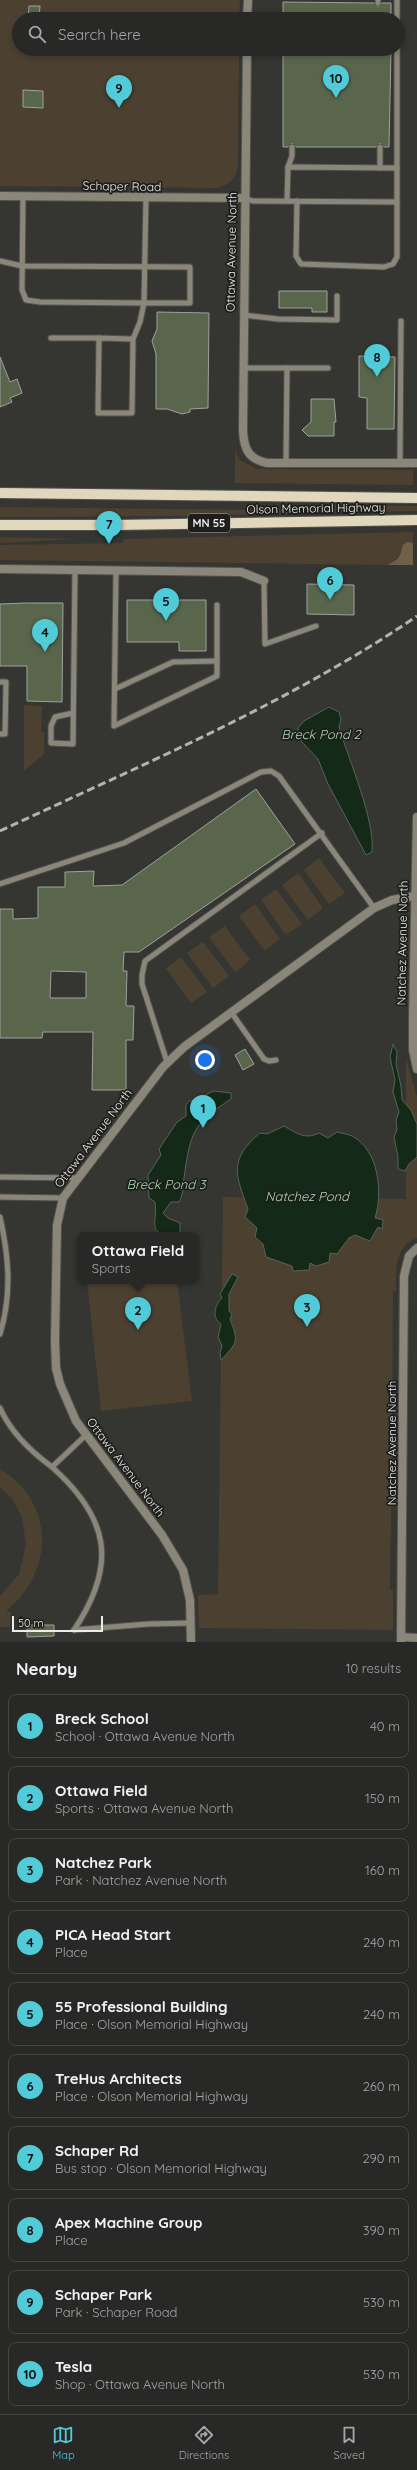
<!DOCTYPE html>
<meta charset="utf-8">
<style>
:root{--surface:#282826;--page:#30302e;--text:#f1f3f6;--muted:#a5a6a7;--line:#444443;--accent:#52cbd9}
body{margin:0;font-family:Quicksand,sans-serif;background:var(--page);color:var(--text)}
.scale{position:absolute;left:12px;bottom:10px;width:91px;box-sizing:border-box;padding-left:4px;border:2px solid #ecece9;border-top:0;font-size:11px;line-height:14px;white-space:nowrap;color:#ecece9;-webkit-text-stroke:3px #1d1d1b;paint-order:stroke}
.you{position:absolute;left:205px;top:1060px;width:14px;height:14px;margin:-10px;border:3px solid #fff;border-radius:50%;background:#1a73e8;box-shadow:0 0 0 6px #1a73e833}
.badge{display:grid;place-items:center;width:26px;height:26px;border-radius:50%;background:var(--accent);color:#111;font-size:13px;font-weight:700}
.pin{position:absolute;translate:-50% -33px;filter:drop-shadow(0 1px 2px #0008)}
.pin::after{content:'';position:absolute;top:21px;width:14px;height:12px;background:inherit;clip-path:polygon(0 0,100% 0,50% 100%)}
.popup{position:absolute;left:77px;top:1232px;width:122px;height:52px;box-sizing:border-box;display:grid;place-content:center;border-radius:8px;background:var(--surface);filter:drop-shadow(0 1px 3px #0005);font-size:13px;white-space:nowrap;color:var(--muted)}
.popup b{font-size:15px;color:var(--text)}
.popup::after{content:'';position:absolute;left:50%;top:100%;margin-left:-8px;border:8px solid transparent;border-top-color:var(--surface)}
.list{margin:0;padding:0;list-style:none}
h2{display:flex;justify-content:space-between;align-items:center;height:52px;margin:0;padding:0 16px;font-size:17px}
h2 small{font-size:13px;font-weight:400;color:var(--muted)}
.list li{display:grid;grid-template-columns:26px 1fr auto;gap:12px;align-items:center;box-sizing:border-box;height:64px;margin:0 8px 8px;padding:0 8px;border:1px solid var(--line);border-radius:8px}
.list b{display:block;font-size:15px;white-space:nowrap}
.list p{margin:0;font-size:13px;white-space:nowrap;color:var(--muted)}
.list em{font-size:13px;font-style:normal;color:var(--muted)}
.icon{flex:none;width:22px;height:22px;fill:none;stroke:currentColor;stroke-width:2;stroke-linecap:round;stroke-linejoin:round}
.map{position:relative;flex:none;width:417px;height:1642px;overflow:hidden}
.search{position:absolute;background:var(--surface);box-shadow:0 2px 6px #0003;left:12px;right:12px;top:12px;height:44px;display:flex;align-items:center;gap:10px;box-sizing:border-box;padding:0 14px;border-radius:22px;color:var(--muted);font-size:15px}
.sheet{height:772px;background:var(--surface)}
nav{display:flex;justify-content:space-around;align-items:center;box-sizing:border-box;height:56px;border-top:1px solid var(--line);background:var(--surface);font-size:11px;color:var(--muted)}
nav a{display:grid;justify-items:center;gap:2px}
nav .on{color:var(--accent)}
.map>svg:first-child{display:block}
</style>
<div class="map">
<svg width="417" height="1642" viewBox="0 0 417 1642">
<rect width="100%" height="100%" fill="#353632"/>
<!-- green -->
<g fill="#4c4031">
<path d="M0,0H240L239,19H19V49H239L238,167C235,180 229,185 217,188L0,186Z"/>
<path d="M235,450L240,460L257,469L413,470V485L235,483Z"/>
<path d="M343,505L417,506V511L172,516L0,517V507L258,510Z"/>
<path d="M413,532V543L407,542L399,559L388,565L0,560V545L123,543V539Z"/>
<path d="M0,537L76,539L0,543Z"/>
<path d="M24,705L42,706L41,732H44V754L24,771Z"/>
<path d="M319,858L345,893L329,904L304,870Z"/>
<path d="M298,873L323,908L308,920L282,885Z"/>
<path d="M276,889L302,924L286,935L261,900Z"/>
<path d="M255,904L280,939L265,951L239,916Z"/>
<path d="M225,926L250,960L235,972L209,937Z"/>
<path d="M203,942L229,976L213,988L187,953Z"/>
<path d="M181,957L207,992L191,1003L166,968Z"/>
<path d="M406,1058L417,1097V1238C394,1246 396,1271 396,1291H393L392,1431H394V1444H392L390,1590H393V1630L199,1628L198,1595L218,1594L223,1197L406,1199Z"/>
<path d="M87,1281H177L192,1401L101,1411Z"/>
<path d="M0,1469C56,1503 54,1572 6,1611L11,1612L10,1627H0V1596L19,1574L26,1545L22,1517L13,1500L0,1487Z"/>
</g>
<!-- forest -->
<path fill="#725f48" d="M407,542L413,543V565H388C401,557 399,559 403,545Z"/>
<!-- water -->
<g fill="#152918" stroke="#566457">
<path d="M329,707L339,712L341,719L339,727C349,761 375,819 372,852L366,855L328,784L318,759L301,741L298,733V728L304,721Z"/>
<path d="M393,1044L397,1052L396,1064L401,1086L402,1100L411,1110L417,1124V1157L409,1164L405,1171L398,1169V1156L394,1137L397,1130L396,1120L399,1112L393,1092L395,1080L390,1057Z"/>
<path d="M214,1091L231,1093V1099C196,1122 191,1129 185,1171C183,1180 184,1189 181,1198L179,1202H171L163,1213L168,1218L180,1223V1231L176,1235C145,1235 158,1224 155,1202L149,1198L148,1175L161,1155L159,1149L177,1122L186,1116V1105L189,1101L203,1100L207,1094Z"/>
<path d="M284,1126C296,1133 305,1140 319,1133L328,1138L337,1132C341,1133 347,1134 352,1136C379,1150 383,1193 375,1218L383,1220L382,1229L378,1227L370,1241L355,1235L349,1238L337,1254L330,1253L329,1262L316,1266L310,1263L309,1270L293,1271L292,1266L266,1257L263,1244L255,1237L257,1228L245,1217L248,1209C235,1174 229,1159 260,1133L267,1134Z"/>
<path d="M232,1274L238,1277L229,1294V1311L232,1314L230,1319C239,1342 237,1343 221,1360L220,1353L222,1346L218,1337L221,1324C211,1318 215,1304 222,1298L220,1294Z"/>
</g>
<!-- building -->
<g fill="#59664c" stroke="#9fa19d" fill-rule="evenodd">
<path d="M283,2L374,3L378,7L382,3H391V19H283Z"/>
<path d="M29,6H40L39,19H28Z"/>
<path d="M283,49H391L389,147H384L380,143L376,147H296L292,143L288,147H283Z"/>
<path d="M23,90L43,91V108L23,107Z"/>
<path d="M279,291H327V312H312V308H279Z"/>
<path d="M157,312L209,313L208,408L190,409V412L182,414L167,409H156V354L152,341L157,329Z"/>
<path d="M359,356L395,357L394,429H367V398L359,397Z"/>
<path d="M0,357L10,382L17,379L22,393L10,398L12,402L0,407Z"/>
<path d="M311,399H334L336,422H334V436H308L302,430L311,422Z"/>
<path d="M307,584L354,585V615L307,614Z"/>
<path d="M127,600H206V651H179V642H127Z"/>
<path d="M27,603H63L62,702L27,701V666H0V604Z"/>
<path d="M256,789L295,844L139,952H124L123,971H127L126,1006H134L133,1040H126V1090H92L93,1032H43L42,1038H0V909H13V919L38,918V887H65V872L94,871L93,886L122,885ZM51,971L86,972V998H50Z"/>
<path d="M245,1049L254,1064L243,1070L235,1055Z"/>
<path d="M27,1625H54V1636L27,1637Z"/>
</g>
<g fill="none" stroke-linecap="round" stroke-linejoin="round">
<defs>
<g id="service">
<path d="M378,3V0"/>
<path d="M397,19V0"/>
<path d="M288,167L292,156V147"/>
<path d="M380,168V147"/>
<path d="M397,168V49"/>
<path d="M23,197L22,290L26,300L40,302L144,303L146,198"/>
<path d="M244,198L253,201L397,202V168L288,167L287,201"/>
<path d="M297,201L296,256L301,264L384,267L393,264L397,257V202"/>
<path d="M0,261L22,266L190,267V303H144L140,322L133,339L132,413H98L99,338L133,339"/>
<path d="M243,315L278,319L337,320V296"/>
<path d="M51,338H99"/>
<path d="M243,368H328"/>
<path d="M286,463L287,368"/>
<path d="M400,463L401,321"/>
<path d="M116,570L114,726L217,676V605"/>
<path d="M264,581L265,644L316,626"/>
<path d="M0,682H6L5,734H0"/>
<path d="M115,689L173,662L217,661"/>
<path d="M73,713L55,717L51,726V743L73,744L75,570"/>
<path d="M0,884L124,843L261,772L271,771L279,776L374,908"/>
<path d="M231,1012L264,1059L269,1061L276,1060"/>
<path d="M167,1062L142,984V975L145,961L322,833"/>
<path d="M0,1177L77,1178"/>
<path d="M0,1197L63,1198"/>
<path d="M0,1217C9,1257 12,1294 0,1334"/>
<path d="M0,1408C11,1433 30,1451 52,1467"/>
<path d="M74,1630C118,1564 109,1518 52,1467L86,1435"/>
<path d="M74,1630L148,1624L191,1623"/>
</g>
<g id="minor">
<path d="M247,19L248,0"/>
<path d="M247,49L243,431C244,450 249,459 267,463H417"/>
<path d="M0,196L244,198"/>
<path d="M0,569L241,572L264,581"/>
<path d="M417,817L413,1016V1050L417,1069"/>
<path d="M401,1637L417,1638"/>
<path d="M191,1642L190,1600L183,1570L162,1535L76,1421L60,1384L56,1368L55,1341L57,1225L63,1198L163,1067L184,1047L374,908L392,900L415,896"/>
<path d="M401,1642L404,1276L409,1256L417,1248"/>
</g>
<g id="primary">
<path d="M0,493L417,498"/>
<path d="M0,525H116L417,520"/>
</g>
</defs>
<!-- service casing -->
<use href="#service" stroke="#52534f" stroke-width="7"/>
<!-- minor casing -->
<use href="#minor" stroke="#52534f" stroke-width="10"/>
<!-- primary casing -->
<use href="#primary" stroke="#52534f" stroke-width="12"/>
<!-- service -->
<use href="#service" stroke="#8b867a" stroke-width="5"/>
<!-- minor -->
<use href="#minor" stroke="#8b867a" stroke-width="8"/>
<!-- primary -->
<use href="#primary" stroke="#e1d7bd" stroke-width="10"/>
<!-- rail -->
<path stroke="#b2b3af" stroke-width="3" stroke-dasharray="8 4" stroke-linecap="butt" d="M0,831C141,765 288,704 417,616"/>
</g>
<g text-anchor="middle" dominant-baseline="central" stroke-width="3.5" stroke-linejoin="round" paint-order="stroke">
<!-- shield labels -->
<rect fill="#1d1d1b" stroke="#aeaeab" stroke-width="1" x="188" y="514" width="42" height="18" rx="3"/>
<g font-size="11" font-weight="bold" fill="#ecece9">
<text x="209" y="523">MN 55</text>
</g>
<!-- street labels -->
<g font-size="12" fill="#ecece9" stroke="#1d1d1b">
<text transform="translate(122 186) rotate(1)">Schaper Road</text>
<text transform="translate(231 252) rotate(-89)">Ottawa Avenue North</text>
<text transform="translate(316 508) rotate(-1)">Olson Memorial Highway</text>
<text transform="translate(402 943) rotate(-89)">Natchez Avenue North</text>
<text transform="translate(93 1138) rotate(-53)">Ottawa Avenue North</text>
<text transform="translate(391 1443) rotate(-90)">Natchez Avenue North</text>
<text transform="translate(126 1467) rotate(53)">Ottawa Avenue North</text>
</g>
<!-- water labels -->
<g font-size="13" font-style="italic" fill="#abd9b1" stroke="#1d1d1b">
<text x="321" y="734">Breck Pond 2</text>
<text x="166" y="1184">Breck Pond 3</text>
<text x="307" y="1196">Natchez Pond</text>
</g>
</g>
</svg>
<div class="scale">50 m</div>
<div class="you"></div>
<div class="pin badge" style="left:203px;top:1128px">1</div>
<div class="pin badge" style="left:138px;top:1330px">2</div>
<div class="popup"><b>Ottawa Field</b>Sports</div>
<div class="pin badge" style="left:307px;top:1327px">3</div>
<div class="pin badge" style="left:45px;top:652px">4</div>
<div class="pin badge" style="left:166px;top:621px">5</div>
<div class="pin badge" style="left:330px;top:600px">6</div>
<div class="pin badge" style="left:109px;top:544px">7</div>
<div class="pin badge" style="left:377px;top:377px">8</div>
<div class="pin badge" style="left:119px;top:108px">9</div>
<div class="pin badge" style="left:336px;top:98px">10</div>
<div class="search"><svg class="icon" aria-label="search" viewBox="0 0 24 24"><circle cx="10" cy="10" r="6"/><path d="M15 15l6 6"/></svg>Search here</div>
</div>
<section class="sheet">
<h2>Nearby<small>10 results</small></h2>
<ul class="list">
<li><span class="badge">1</span><div><b>Breck School</b><p>School · Ottawa Avenue North</p></div><em>40 m</em></li>
<li><span class="badge">2</span><div><b>Ottawa Field</b><p>Sports · Ottawa Avenue North</p></div><em>150 m</em></li>
<li><span class="badge">3</span><div><b>Natchez Park</b><p>Park · Natchez Avenue North</p></div><em>160 m</em></li>
<li><span class="badge">4</span><div><b>PICA Head Start</b><p>Place</p></div><em>240 m</em></li>
<li><span class="badge">5</span><div><b>55 Professional Building</b><p>Place · Olson Memorial Highway</p></div><em>240 m</em></li>
<li><span class="badge">6</span><div><b>TreHus Architects</b><p>Place · Olson Memorial Highway</p></div><em>260 m</em></li>
<li><span class="badge">7</span><div><b>Schaper Rd</b><p>Bus stop · Olson Memorial Highway</p></div><em>290 m</em></li>
<li><span class="badge">8</span><div><b>Apex Machine Group</b><p>Place</p></div><em>390 m</em></li>
<li><span class="badge">9</span><div><b>Schaper Park</b><p>Park · Schaper Road</p></div><em>530 m</em></li>
<li><span class="badge">10</span><div><b>Tesla</b><p>Shop · Ottawa Avenue North</p></div><em>530 m</em></li>
</ul>
</section>
<nav>
<a class="on"><svg class="icon" aria-label="map" viewBox="0 0 24 24"><path d="M3 6l6-2 6 2 6-2v14l-6 2-6-2-6 2zM9 4v14M15 6v14"/></svg>Map</a>
<a><svg class="icon" aria-label="directions" viewBox="0 0 24 24"><path d="M12 3l9 9-9 9-9-9zM9 14v-3h6M13 9l2 2-2 2"/></svg>Directions</a>
<a><svg class="icon" aria-label="saved" viewBox="0 0 24 24"><path d="M7 4h10v16l-5-4-5 4z"/></svg>Saved</a>
</nav>
